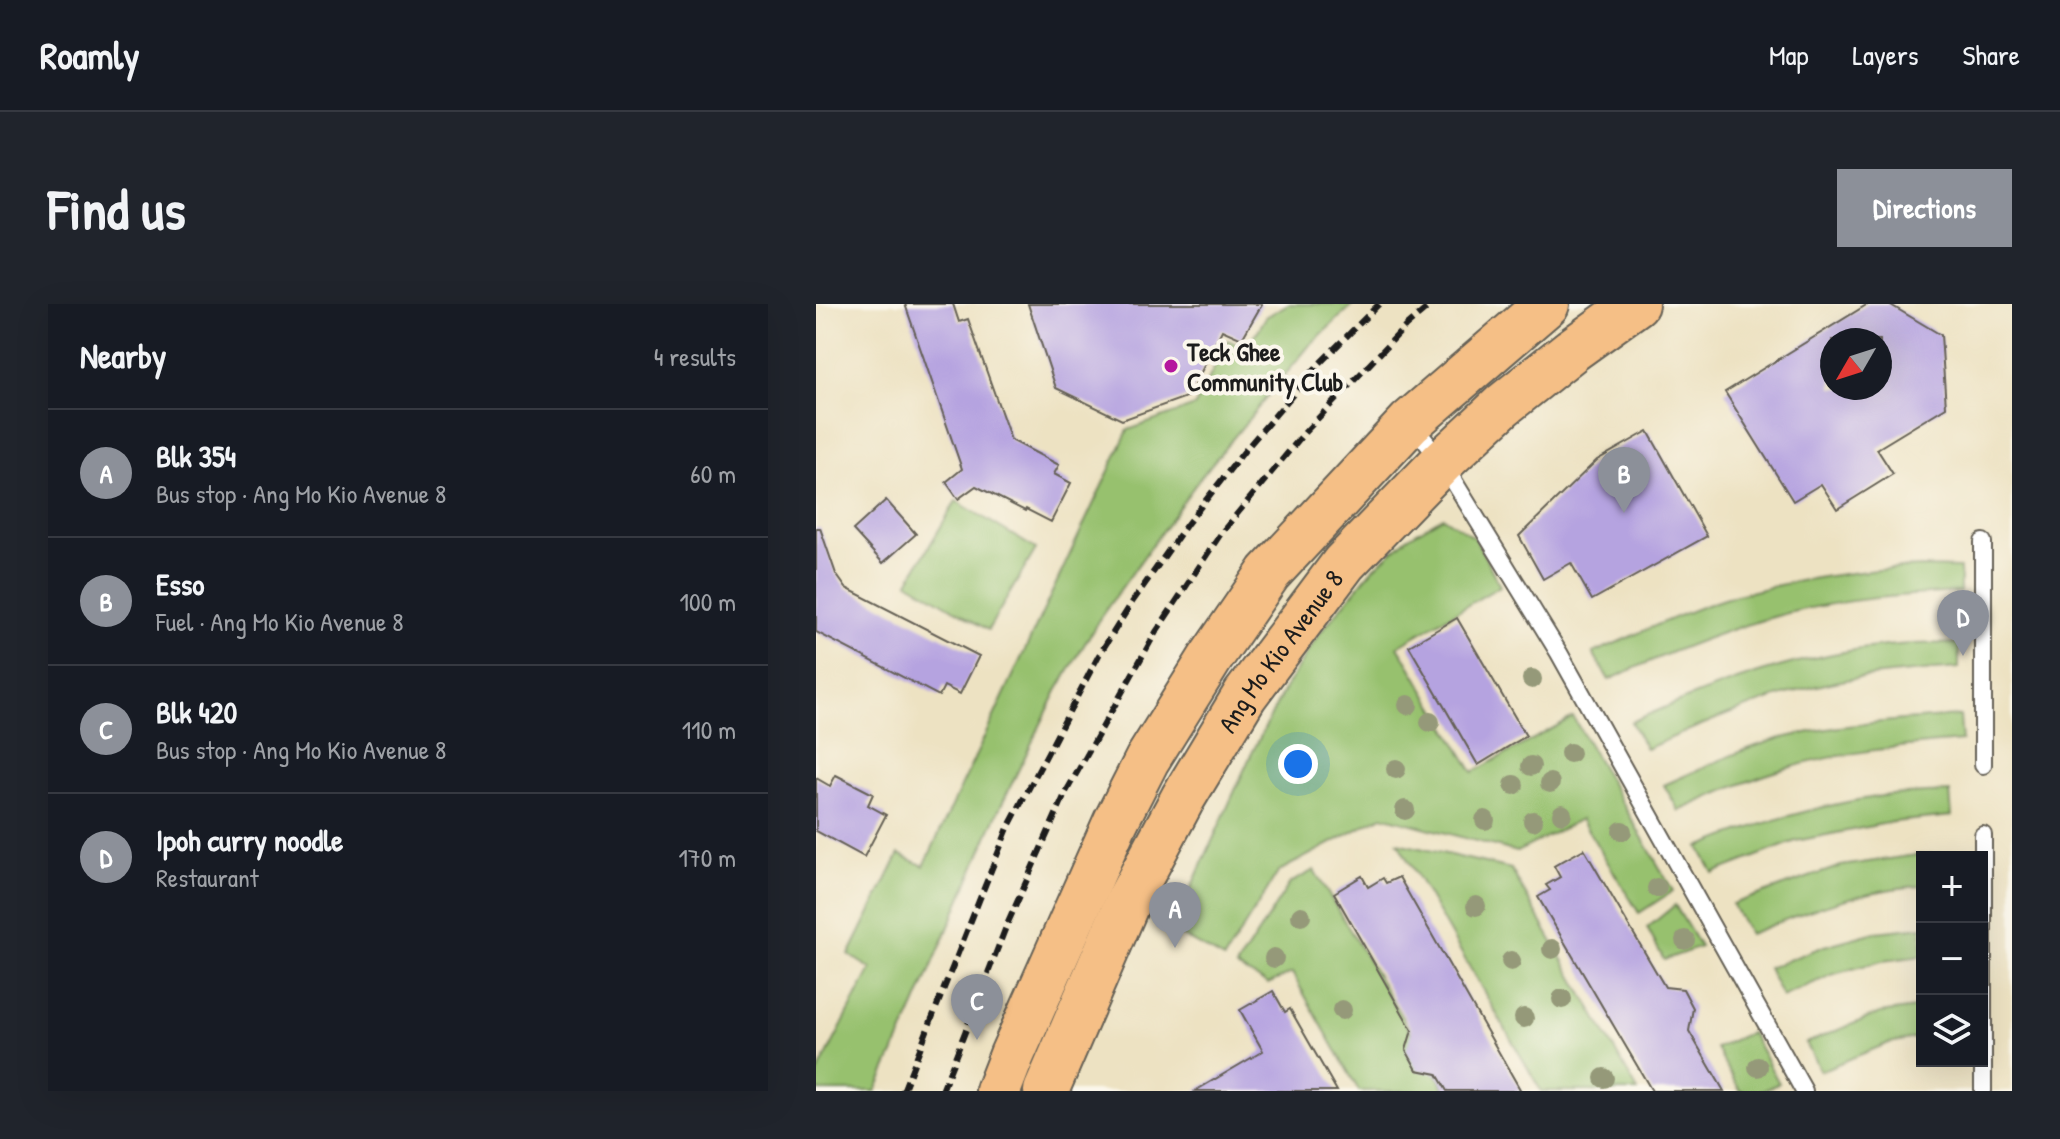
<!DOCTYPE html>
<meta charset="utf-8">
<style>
:root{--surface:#171b24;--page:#20242c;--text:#f1f3f6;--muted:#9ea1a6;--line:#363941;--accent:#8c9099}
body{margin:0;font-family:"Patrick Hand",sans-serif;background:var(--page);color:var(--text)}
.controls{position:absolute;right:24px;bottom:24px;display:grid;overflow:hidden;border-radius:0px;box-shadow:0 8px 32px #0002}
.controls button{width:72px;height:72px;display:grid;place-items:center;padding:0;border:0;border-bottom:2px solid var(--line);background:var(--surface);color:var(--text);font:40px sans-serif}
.compass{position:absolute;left:1004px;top:24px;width:72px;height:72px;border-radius:50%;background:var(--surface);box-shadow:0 8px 32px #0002;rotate:231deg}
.you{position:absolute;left:482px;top:460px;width:28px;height:28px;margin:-20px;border:6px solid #fff;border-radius:50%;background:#1a73e8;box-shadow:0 0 0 12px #1a73e833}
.badge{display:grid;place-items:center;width:52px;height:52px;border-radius:50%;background:var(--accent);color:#fff;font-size:26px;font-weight:700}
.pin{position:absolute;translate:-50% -66px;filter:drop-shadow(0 2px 4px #0008)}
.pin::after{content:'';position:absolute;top:42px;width:28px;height:24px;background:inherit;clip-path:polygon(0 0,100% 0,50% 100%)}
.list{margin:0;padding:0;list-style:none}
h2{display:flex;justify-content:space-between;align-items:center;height:104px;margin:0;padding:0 32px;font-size:34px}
h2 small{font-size:26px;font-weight:400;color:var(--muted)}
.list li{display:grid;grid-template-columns:52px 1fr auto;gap:24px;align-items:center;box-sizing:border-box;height:128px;padding:0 32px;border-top:2px solid var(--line)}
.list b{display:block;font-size:30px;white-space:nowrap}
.list p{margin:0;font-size:26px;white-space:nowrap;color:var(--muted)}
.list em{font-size:26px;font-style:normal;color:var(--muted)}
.icon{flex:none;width:44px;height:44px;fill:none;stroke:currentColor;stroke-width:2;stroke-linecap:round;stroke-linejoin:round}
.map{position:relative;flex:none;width:1196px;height:787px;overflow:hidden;border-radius:0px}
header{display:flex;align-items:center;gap:48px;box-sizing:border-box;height:112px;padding:0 40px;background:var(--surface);border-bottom:2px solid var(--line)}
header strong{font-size:38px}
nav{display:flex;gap:44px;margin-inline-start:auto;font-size:28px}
.intro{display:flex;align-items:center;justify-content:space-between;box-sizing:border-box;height:192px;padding:0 48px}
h1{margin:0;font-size:56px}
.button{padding:20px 36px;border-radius:0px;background:var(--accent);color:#fff;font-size:28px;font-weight:700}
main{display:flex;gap:48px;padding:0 48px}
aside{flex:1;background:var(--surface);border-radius:0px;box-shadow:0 8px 32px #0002}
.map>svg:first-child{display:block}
</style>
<header>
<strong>Roamly</strong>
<nav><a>Map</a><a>Layers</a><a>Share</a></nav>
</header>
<div class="intro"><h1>Find us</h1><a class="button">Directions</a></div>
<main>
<aside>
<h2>Nearby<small>4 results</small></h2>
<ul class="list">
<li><span class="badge">A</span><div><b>Blk 354</b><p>Bus stop · Ang Mo Kio Avenue 8</p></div><em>60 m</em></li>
<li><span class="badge">B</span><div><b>Esso</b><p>Fuel · Ang Mo Kio Avenue 8</p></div><em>100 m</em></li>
<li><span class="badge">C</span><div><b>Blk 420</b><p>Bus stop · Ang Mo Kio Avenue 8</p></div><em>110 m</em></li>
<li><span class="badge">D</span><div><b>Ipoh curry noodle</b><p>Restaurant</p></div><em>170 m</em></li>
</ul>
</aside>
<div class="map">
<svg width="1196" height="787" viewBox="0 0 1196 787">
<rect width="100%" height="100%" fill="#fbf7ec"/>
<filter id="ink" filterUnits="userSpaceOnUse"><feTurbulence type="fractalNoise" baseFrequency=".0125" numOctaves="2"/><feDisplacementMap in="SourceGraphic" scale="16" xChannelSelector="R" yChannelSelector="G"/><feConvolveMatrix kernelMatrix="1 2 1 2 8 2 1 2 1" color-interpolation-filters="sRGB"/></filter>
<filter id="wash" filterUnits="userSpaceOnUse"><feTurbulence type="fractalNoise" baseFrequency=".006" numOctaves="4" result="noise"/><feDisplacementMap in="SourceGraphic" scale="32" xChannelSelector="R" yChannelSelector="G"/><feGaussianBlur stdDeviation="1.8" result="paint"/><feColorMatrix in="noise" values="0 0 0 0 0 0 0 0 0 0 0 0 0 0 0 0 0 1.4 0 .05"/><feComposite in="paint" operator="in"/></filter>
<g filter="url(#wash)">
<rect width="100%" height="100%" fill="#ede2c2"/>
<!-- green -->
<g fill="#97c16e" stroke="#5a6e45" stroke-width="2">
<path d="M472,0H538L493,42L384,174L284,314L241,387L180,512L99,702L60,787H4L0,785V772L55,665L33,651L83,550L108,562L312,126L379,102L412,36L431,45L450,13Z"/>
<path d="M140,197L220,245L172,326L92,278Z"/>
<path d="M627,213L659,234L684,282L582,342L657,468L757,413L857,587L823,609L765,515L701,548L566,512L463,567L408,655L356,626L434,453L469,384L503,330L556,266L591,234Z"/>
<path d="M1105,263L1144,264V288C1087,291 1028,295 972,309C910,325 850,349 793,376L777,349C824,329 872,305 921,291C981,275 1043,266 1105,263Z"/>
<path d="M1143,339V364C1094,368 1045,371 997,383C939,397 884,421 830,445L815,418C899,381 989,348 1081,341C1102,339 1122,340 1143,339Z"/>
<path d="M1144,412L1146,437C1085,442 1024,448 965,466C929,477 896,492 863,507L848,481C885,465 923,446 962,435C1021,420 1083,416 1144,412Z"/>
<path d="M1134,488L1136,512L1077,518L980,537L897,569L883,543C942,519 1003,501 1066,492C1089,489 1112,489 1134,488Z"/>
<path d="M582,539L695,565L822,787H725Z"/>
<path d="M1141,548L1142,553H1106V582C1045,585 988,608 933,630L916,600L1025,562L1093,552Z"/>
<path d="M498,566L630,787H543L476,669L452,680L420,663L474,579Z"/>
<path d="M859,601L884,643L848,656L831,624Z"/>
<path d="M1106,623V652L1066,657L1018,670L966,693L952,664L1008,642L1059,628Z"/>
<path d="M1106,703V733L1073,739L1004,767L990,739L1064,709Z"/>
<path d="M935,728L963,779L947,787H924L900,744Z"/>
</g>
<g id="blocks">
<!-- building -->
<g fill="#b5a3e0" fill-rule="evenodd">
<path d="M89,0H137L143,18L152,15L195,136L243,161L238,170L255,179L235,218L210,205L209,207L160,182L142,195L130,178L146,165Z"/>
<path d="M212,0H446L426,35L406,26L373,92L306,116L240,84Z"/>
<path d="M1052,0H1073L1125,31L1130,103L1061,145L1077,170L1021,205L1005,180L977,197L909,88ZM1016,36H1064V84H1016Z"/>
<path d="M832,127L891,232L776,296L755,259L727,275L703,232L781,156Z"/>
<path d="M70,196L100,230L67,259L37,226Z"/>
<path d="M0,224H4L20,270L30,284L163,352L144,390L128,382L123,392L0,328Z"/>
<path d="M641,314L710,432L662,461L593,342Z"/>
<path d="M20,471L57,490L52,501L70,511L48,553L0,527V474L14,482Z"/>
<path d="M768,545L849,683L867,685L877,704L873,727L908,787H836L722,593L734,586L730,581L744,573L738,562Z"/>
<path d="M546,572L552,583L567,574L570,579L583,573L705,787H631L621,770L601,766L590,746L596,726L518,589Z"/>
<path d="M457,687L469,708L474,705L521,787H379L447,747L424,706Z"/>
</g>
</g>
</g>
<g filter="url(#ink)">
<use href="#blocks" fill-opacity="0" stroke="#656156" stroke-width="2"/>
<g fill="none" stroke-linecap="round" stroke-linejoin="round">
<defs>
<g id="service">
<path d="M596,120L626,158L743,349L988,787"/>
<path d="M1167,461V238"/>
<path d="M1167,787V531"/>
</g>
<g id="primary">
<path d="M182,787L196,751L300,517L331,456L394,355L453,269L594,118L731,0"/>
<path id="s1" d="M230,787L312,597L367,494L429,391L528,259L626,158L687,101L756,46L820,0"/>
</g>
</defs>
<!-- service casing -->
<use href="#service" stroke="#656156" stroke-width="20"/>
<!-- primary casing -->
<use href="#primary" stroke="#656156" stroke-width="48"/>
<!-- service -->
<use href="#service" stroke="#fff" stroke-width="16"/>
<!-- primary -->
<use href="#primary" stroke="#f5bf86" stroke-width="44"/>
<!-- rail -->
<g stroke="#1c1c1c" stroke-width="6" stroke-dasharray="12 6" stroke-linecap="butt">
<path d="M87,787L192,524L283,351L317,297L371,220L430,145L504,59L563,0"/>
<path d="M126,787L190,623L250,488L340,328L406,228L489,128L590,22L616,0"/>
</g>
</g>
<!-- trees -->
<g fill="#959979">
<circle cx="716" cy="375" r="10"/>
<circle cx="592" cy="401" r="10"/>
<circle cx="614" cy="418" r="10"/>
<circle cx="754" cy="449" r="10"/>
<circle cx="715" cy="462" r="10"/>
<circle cx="580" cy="465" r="10"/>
<circle cx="734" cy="479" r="10"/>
<circle cx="698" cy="481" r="10"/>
<circle cx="589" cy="506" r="10"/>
<circle cx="746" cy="510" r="10"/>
<circle cx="669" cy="516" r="10"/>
<circle cx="717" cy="517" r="10"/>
<circle cx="806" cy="527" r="10"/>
<circle cx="841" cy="584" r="10"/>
<circle cx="660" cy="602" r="10"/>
<circle cx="485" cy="612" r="10"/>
<circle cx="869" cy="636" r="10"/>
<circle cx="736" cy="645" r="10"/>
<circle cx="458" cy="654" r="10"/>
<circle cx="695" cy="657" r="10"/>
<circle cx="746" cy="695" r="10"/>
<circle cx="526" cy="706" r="10"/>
<circle cx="708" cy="714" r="10"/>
<circle cx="942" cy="763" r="10"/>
<circle cx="788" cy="774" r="10"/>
</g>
</g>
<!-- markers -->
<circle fill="#b5179e" stroke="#fbf7ec" stroke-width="3" cx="355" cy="62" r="8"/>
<g text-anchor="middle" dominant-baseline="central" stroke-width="8" stroke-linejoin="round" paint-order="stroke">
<!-- poi labels -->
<g font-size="26" font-weight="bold" fill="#1c1c1c" stroke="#fbf7ec" text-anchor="start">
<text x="371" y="47">Teck Ghee<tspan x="371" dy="30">Community Club</tspan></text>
</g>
<!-- street labels -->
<g font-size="26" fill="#1c1c1c" stroke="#fbf7ec">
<text stroke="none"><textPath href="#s1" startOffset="500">Ang Mo Kio Avenue 8</textPath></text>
</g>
</g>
</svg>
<div class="controls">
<button>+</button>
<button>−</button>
<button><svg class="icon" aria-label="layers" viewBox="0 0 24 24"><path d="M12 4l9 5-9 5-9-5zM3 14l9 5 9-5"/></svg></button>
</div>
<svg class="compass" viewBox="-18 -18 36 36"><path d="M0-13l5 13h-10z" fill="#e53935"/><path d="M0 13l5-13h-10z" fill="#9ea1a6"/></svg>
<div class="you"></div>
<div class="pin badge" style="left:359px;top:644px">A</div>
<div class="pin badge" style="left:808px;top:209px">B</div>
<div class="pin badge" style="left:161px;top:736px">C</div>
<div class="pin badge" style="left:1147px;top:352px">D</div>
</div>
</main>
